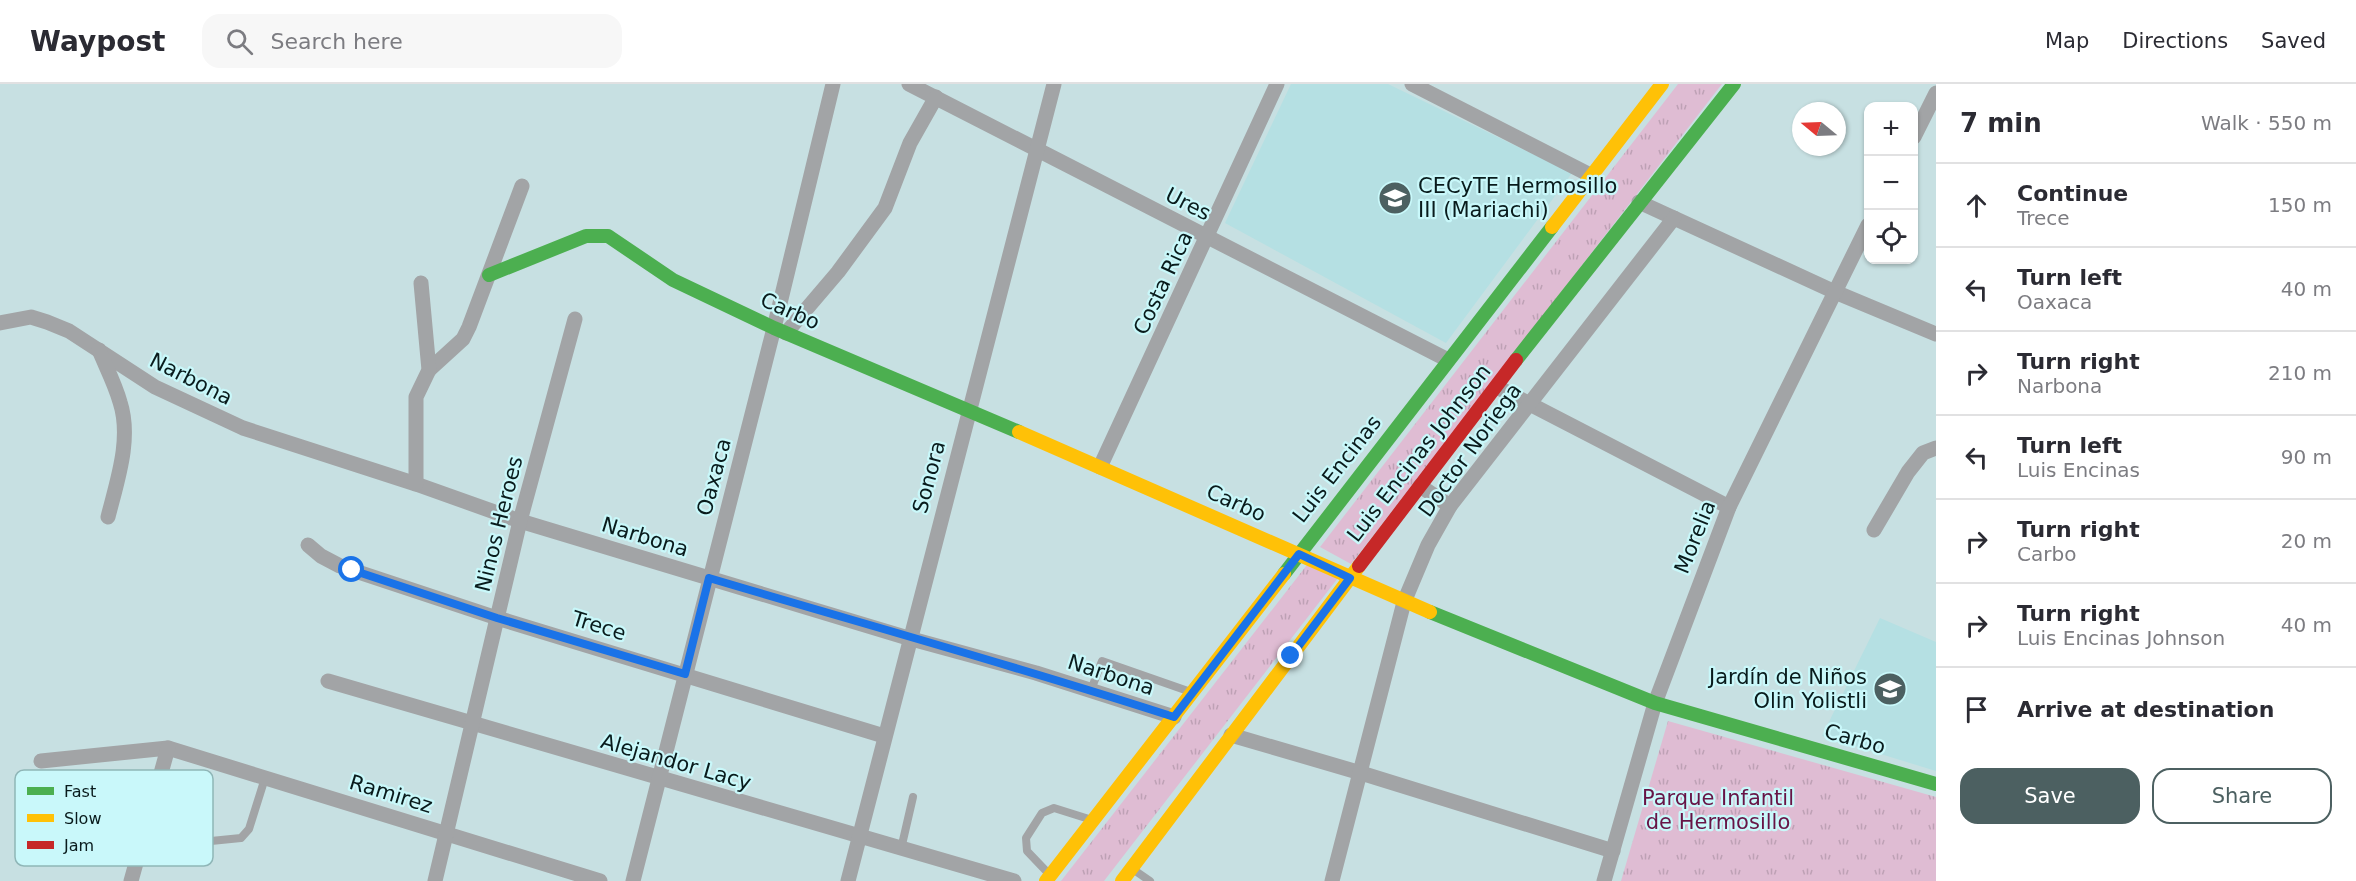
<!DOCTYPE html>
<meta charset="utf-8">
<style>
:root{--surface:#fff;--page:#f7f7f7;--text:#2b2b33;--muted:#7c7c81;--line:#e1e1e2;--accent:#4c6061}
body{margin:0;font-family:"DejaVu Sans",sans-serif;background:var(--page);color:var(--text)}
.controls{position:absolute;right:18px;top:18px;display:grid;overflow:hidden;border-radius:12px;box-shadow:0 2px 4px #0004}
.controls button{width:54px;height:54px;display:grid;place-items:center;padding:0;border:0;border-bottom:2px solid var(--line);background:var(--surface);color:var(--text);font:30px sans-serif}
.compass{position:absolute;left:1792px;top:18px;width:54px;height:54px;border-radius:50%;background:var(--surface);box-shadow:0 2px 4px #0004;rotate:289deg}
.stop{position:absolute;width:18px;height:18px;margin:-14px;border:4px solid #1a73e8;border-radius:50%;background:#fff}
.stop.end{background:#1a73e8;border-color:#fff;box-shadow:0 2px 6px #0008}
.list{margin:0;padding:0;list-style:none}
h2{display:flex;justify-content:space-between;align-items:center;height:78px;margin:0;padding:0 24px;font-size:26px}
h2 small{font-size:20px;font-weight:400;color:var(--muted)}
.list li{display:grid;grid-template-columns:39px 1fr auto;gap:18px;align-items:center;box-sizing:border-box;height:84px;padding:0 24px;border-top:2px solid var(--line)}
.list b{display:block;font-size:22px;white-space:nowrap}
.list p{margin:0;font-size:20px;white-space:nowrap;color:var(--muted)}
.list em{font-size:20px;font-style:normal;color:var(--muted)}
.actions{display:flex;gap:12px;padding:18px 24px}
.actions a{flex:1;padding:14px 0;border:2px solid var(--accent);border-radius:18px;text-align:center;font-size:21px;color:var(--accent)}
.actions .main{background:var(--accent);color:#fff}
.icon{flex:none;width:33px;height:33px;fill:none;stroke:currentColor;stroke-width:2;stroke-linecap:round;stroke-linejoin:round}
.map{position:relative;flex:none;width:1936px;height:797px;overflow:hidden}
header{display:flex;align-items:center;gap:36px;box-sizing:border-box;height:84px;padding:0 30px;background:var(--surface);border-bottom:2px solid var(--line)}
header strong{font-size:28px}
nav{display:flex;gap:33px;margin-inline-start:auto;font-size:21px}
.search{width:420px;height:54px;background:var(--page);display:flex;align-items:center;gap:15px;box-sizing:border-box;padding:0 21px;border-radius:18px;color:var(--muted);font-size:22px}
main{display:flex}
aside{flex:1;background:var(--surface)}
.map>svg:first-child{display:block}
</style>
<header>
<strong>Waypost</strong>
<div class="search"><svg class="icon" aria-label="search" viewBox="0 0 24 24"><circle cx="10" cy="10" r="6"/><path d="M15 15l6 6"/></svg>Search here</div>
<nav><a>Map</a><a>Directions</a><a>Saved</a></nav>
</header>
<main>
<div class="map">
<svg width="1936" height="797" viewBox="0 0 1936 797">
<defs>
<pattern id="grass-tufts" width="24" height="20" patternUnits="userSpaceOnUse" patternTransform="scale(1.5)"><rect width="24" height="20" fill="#dfbcd3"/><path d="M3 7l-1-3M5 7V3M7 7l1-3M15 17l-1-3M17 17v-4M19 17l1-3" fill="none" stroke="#bea1b5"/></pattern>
</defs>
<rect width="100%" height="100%" fill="#c7e0e2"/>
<!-- built -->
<g fill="#b5e0e3">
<path d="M1291,0H1388L1572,89L1446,259L1225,139Z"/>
<path d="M1880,534L1936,558V687L1822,652Z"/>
</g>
<!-- grass -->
<g fill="url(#grass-tufts)">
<path d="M1678,0H1722L1351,480L1320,463Z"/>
<path d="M1310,477L1338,494L1104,797H1061Z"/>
<path d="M1668,637L1936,713V797H1621Z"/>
</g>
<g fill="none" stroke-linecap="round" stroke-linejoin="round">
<!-- lane -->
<g stroke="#a2a4a6" stroke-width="8">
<path d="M1091,606L1102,577L1188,607"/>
<path d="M211,757L241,754L249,745L265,694"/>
<path d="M901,765L913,713"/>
<path d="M1134,786L1150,797"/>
<path d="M1048,789L1027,767L1026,754L1042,729L1054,724L1089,735"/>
</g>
<!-- street -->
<g stroke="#a2a4a6" stroke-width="15">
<path d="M909,0L1448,276"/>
<path d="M1412,0L1592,92"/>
<path d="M1914,53L1936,9"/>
<path d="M1639,118L1835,208L1936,250"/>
<path d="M0,239L31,233L47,238L69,247L155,303L243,344L416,400L520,437L908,554L1036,589L1174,633"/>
<path d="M786,249L838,188L885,124L910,59L936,13"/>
<path d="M99,266C106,283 115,300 120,318C132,355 117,397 108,433"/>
<path d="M429,286L463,255L469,243L522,102"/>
<path d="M1497,303L1729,423"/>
<path d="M1100,383L1277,0"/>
<path d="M416,400V313L429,286L421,199"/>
<path d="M1420,402L1450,422"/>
<path d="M1874,446L1908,388L1923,369L1936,364"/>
<path d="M308,461L321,472L340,482L497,534L884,652"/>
<path d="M328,597L1014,797"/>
<path d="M1231,651L1361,689L1613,767"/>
<path d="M41,677L168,664L600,797"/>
<path d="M131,797L168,664"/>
<path d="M435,797L520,437L575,235"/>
<path d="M633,797L774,244L833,0"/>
<path d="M848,797L1054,0"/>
<path d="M1332,797L1404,518L1428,461L1450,422L1674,134"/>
<path d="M1604,797L1655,619L1729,423L1868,141"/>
</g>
<!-- fast -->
<g stroke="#4caf50" stroke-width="14">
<path d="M489,191L586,152H608L673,196L774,244L1019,348"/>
<path d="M1516,276L1734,0"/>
<path d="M1284,490L1552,143"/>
<path d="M1430,528L1655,619L1936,700"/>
</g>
<!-- slow -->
<g stroke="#ffc107" stroke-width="14">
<path d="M1552,143L1662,0"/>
<path d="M1019,348L1430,528"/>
<path d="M1046,797L1284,490"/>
<path d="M1122,797L1359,482"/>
</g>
<!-- jam -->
<path stroke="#c62828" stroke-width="14" d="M1359,482L1516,276"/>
</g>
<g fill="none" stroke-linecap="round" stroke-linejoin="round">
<!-- route -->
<path stroke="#1a73e8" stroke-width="8" d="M352,486L497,534L685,590L709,494C864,540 1020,583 1174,633L1299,470L1350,494L1291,572"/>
</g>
<!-- icons -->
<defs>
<symbol id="school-disc" viewBox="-11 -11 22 22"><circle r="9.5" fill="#4c6061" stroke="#c9f8fa"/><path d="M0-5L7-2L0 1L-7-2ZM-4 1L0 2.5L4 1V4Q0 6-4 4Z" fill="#fff"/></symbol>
</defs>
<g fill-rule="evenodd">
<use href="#school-disc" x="1376" y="95" width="38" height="38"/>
<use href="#school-disc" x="1871" y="586" width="38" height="38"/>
</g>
<g text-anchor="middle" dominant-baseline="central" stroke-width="4.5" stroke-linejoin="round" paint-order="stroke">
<!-- poi labels -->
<g font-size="21" fill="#091b1c" stroke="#c9f8fa" text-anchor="start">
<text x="1418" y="102">CECyTE Hermosillo<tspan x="1418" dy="24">III (Mariachi)</tspan></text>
<text x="1867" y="593" text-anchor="end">Jardín de Niños<tspan x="1867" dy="24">Olin Yolistli</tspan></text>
</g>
<!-- street labels -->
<g font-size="21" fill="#091b1c" stroke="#c9f8fa">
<text transform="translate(1188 120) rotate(27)">Ures</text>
<text transform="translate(1163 199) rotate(-65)">Costa Rica</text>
<text transform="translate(790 227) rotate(24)">Carbo</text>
<text transform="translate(191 295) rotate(27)">Narbona</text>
<text transform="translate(1470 366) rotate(-54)">Doctor Noriega</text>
<text transform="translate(1419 369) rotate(-52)">Luis Encinas Johnson</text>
<text transform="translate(1337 385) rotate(-52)">Luis Encinas</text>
<text transform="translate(714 393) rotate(-75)">Oaxaca</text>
<text transform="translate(929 393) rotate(-75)">Sonora</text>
<text transform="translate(1236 419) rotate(24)">Carbo</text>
<text transform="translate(499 440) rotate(-76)">Ninos Heroes</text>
<text transform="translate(645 453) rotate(17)">Narbona</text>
<text transform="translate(1695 453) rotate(-68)">Morelia</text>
<text transform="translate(599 542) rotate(17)">Trece</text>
<text transform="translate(1111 591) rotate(18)">Narbona</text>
<text transform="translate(1855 655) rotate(16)">Carbo</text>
<text transform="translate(676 678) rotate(16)">Alejandor Lacy</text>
<text transform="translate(391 710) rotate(17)">Ramirez</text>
</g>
<!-- park labels -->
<g font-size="21" fill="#671446" stroke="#c9f8fa">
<text x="1718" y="714">Parque Infantil<tspan x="1718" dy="24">de Hermosillo</tspan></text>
</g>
</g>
<!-- legend -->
<rect x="15" y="686" width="198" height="96" rx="9" fill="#c9f8fa" stroke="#8fb6b7" stroke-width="1.5"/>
<rect x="27" y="703" width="27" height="8" fill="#4caf50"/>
<rect x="27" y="730" width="27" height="8" fill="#ffc107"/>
<rect x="27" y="757" width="27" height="8" fill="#c62828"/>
<g font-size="16" fill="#091b1c">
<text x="64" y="713">Fast</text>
<text x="64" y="740">Slow</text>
<text x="64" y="767">Jam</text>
</g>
</svg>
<div class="controls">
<button>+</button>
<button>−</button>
<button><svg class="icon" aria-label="locate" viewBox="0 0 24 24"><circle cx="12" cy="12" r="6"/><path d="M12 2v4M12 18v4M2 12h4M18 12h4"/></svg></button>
</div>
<svg class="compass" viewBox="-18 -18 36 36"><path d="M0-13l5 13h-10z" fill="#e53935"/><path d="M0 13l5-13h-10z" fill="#7c7c81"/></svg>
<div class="stop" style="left:352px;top:486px"></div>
<div class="stop end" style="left:1291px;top:572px"></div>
</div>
<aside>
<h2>7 min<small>Walk · 550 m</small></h2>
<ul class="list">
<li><svg class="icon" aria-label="ahead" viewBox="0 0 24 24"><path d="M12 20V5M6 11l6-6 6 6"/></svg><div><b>Continue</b><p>Trece</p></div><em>150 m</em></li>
<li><svg class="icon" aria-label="left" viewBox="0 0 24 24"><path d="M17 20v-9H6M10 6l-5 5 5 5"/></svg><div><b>Turn left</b><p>Oaxaca</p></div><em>40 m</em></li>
<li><svg class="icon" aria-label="right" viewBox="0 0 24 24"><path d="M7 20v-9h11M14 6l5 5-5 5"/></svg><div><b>Turn right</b><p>Narbona</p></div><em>210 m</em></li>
<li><svg class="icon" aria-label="left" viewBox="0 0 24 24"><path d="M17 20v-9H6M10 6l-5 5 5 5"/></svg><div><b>Turn left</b><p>Luis Encinas</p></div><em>90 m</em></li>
<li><svg class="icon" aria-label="right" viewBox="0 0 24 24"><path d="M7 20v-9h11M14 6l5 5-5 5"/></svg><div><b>Turn right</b><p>Carbo</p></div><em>20 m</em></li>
<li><svg class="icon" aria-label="right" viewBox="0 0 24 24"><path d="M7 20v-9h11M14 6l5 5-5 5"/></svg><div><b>Turn right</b><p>Luis Encinas Johnson</p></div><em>40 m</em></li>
<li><svg class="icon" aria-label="arrive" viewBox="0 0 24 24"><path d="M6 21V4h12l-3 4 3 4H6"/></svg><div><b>Arrive at destination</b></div></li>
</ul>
<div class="actions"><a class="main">Save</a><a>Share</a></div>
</aside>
</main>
